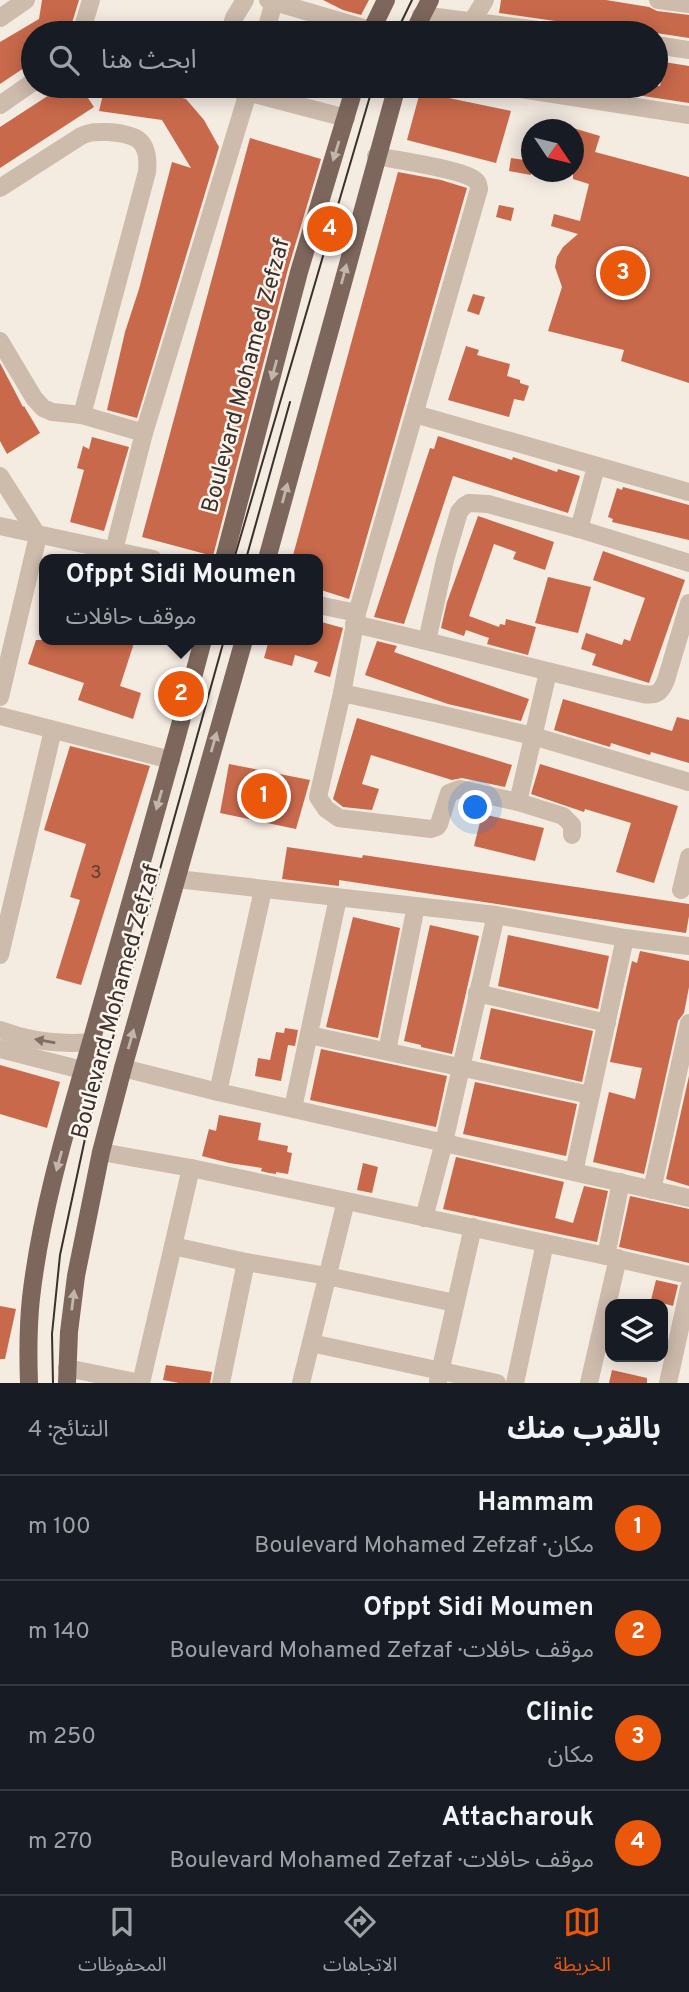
<!DOCTYPE html>
<html lang="ar">
<meta charset="utf-8">
<style>
:root{--surface:#171b24;--page:#242831;--text:#f1f3f6;--muted:#9ea1a6;--line:#363941;--accent:#ea580c}
body{margin:0;font-family:Overpass,"Noto Sans Arabic",sans-serif;background:var(--page);color:var(--text);direction:rtl}
.controls{position:absolute;right:21px;bottom:21px;display:grid;overflow:hidden;border-radius:14px;box-shadow:0 4px 18px #0003}
.controls button{width:63px;height:63px;display:grid;place-items:center;padding:0;border:0;border-bottom:2px solid var(--line);background:var(--surface);color:var(--text);font:35px sans-serif}
.compass{position:absolute;left:521px;top:119px;width:63px;height:63px;border-radius:50%;background:var(--surface);box-shadow:0 4px 18px #0003;rotate:125deg}
.you{position:absolute;left:476px;top:808px;width:24px;height:24px;margin:-18px;border:5px solid #fff;border-radius:50%;background:#1a73e8;box-shadow:0 0 0 10px #1a73e833}
.badge{display:grid;place-items:center;width:46px;height:46px;border-radius:50%;background:var(--accent);color:#fff;font-size:23px;font-weight:700}
.pin{position:absolute;translate:-50% -50%;border:4px solid #fff;box-shadow:0 2px 7px #0006}
.popup{position:absolute;left:39px;top:554px;width:284px;height:91px;box-sizing:border-box;display:grid;place-content:center;border-radius:14px;background:var(--surface);filter:drop-shadow(0 2px 5px #0005);font-size:23px;white-space:nowrap;color:var(--muted)}
.popup b{font-size:26px;color:var(--text)}
.popup::after{content:'';position:absolute;left:50%;top:100%;margin-left:-14px;border:14px solid transparent;border-top-color:var(--surface)}
.list{margin:0;padding:0;list-style:none}
h2{display:flex;justify-content:space-between;align-items:center;height:91px;margin:0;padding:0 28px;font-size:30px}
h2 small{font-size:23px;font-weight:400;color:var(--muted)}
.list li{display:grid;grid-template-columns:46px 1fr auto;gap:21px;align-items:center;box-sizing:border-box;height:105px;padding:0 28px;border-top:2px solid var(--line)}
.list b{display:block;font-size:26px;white-space:nowrap}
.list p{margin:0;font-size:23px;white-space:nowrap;color:var(--muted)}
.list em{font-size:23px;font-style:normal;color:var(--muted)}
.icon{flex:none;width:38px;height:38px;fill:none;stroke:currentColor;stroke-width:2;stroke-linecap:round;stroke-linejoin:round}
.map{position:relative;flex:none;width:689px;height:1383px;overflow:hidden;direction:ltr}
.search{position:absolute;background:var(--surface);box-shadow:0 4px 18px #0003;left:21px;right:21px;top:21px;height:77px;display:flex;align-items:center;gap:18px;box-sizing:border-box;padding:0 24px;border-radius:38px;color:var(--muted);font-size:26px}
.sheet{height:511px;background:var(--surface)}
nav{display:flex;justify-content:space-around;align-items:center;box-sizing:border-box;height:98px;border-top:2px solid var(--line);background:var(--surface);font-size:19px;color:var(--muted)}
nav a{display:grid;justify-items:center;gap:4px}
nav .on{color:var(--accent)}
.map>svg:first-child{display:block}
</style>
<div class="map">
<svg width="689" height="1383" viewBox="0 0 689 1383">
<rect width="100%" height="100%" fill="#f4ebe1"/>
<!-- building -->
<g fill="#c8694b">
<path d="M42,0H79L69,33H33V62L0,84V42L39,19Z"/>
<path d="M323,0H369L361,15L343,10Z"/>
<path d="M501,0H606L649,7L657,11L689,15V38L656,33H623L562,22L499,13Z"/>
<path d="M664,62L689,66V103L597,89L598,86H660Z"/>
<path d="M63,86H80L94,107L0,168V127Z"/>
<path d="M105,86H138L186,99L204,120L219,147L137,418L107,410L125,332L139,289L172,162L191,168L162,120L99,111Z"/>
<path d="M420,92L511,111L496,163L407,140Z"/>
<path d="M573,128L600,136L595,152L689,177V383L621,361L624,350L548,331L562,287L555,267L557,257L563,247L578,234L551,226L554,214L580,221L589,184L573,179Z"/>
<path d="M250,138L321,159L288,269L213,556L142,537Z"/>
<path d="M511,158L531,161V175L509,171Z"/>
<path d="M398,172L441,180L467,188L349,599L318,589V559H292Z"/>
<path d="M499,205L514,208L511,221L496,217Z"/>
<path d="M473,294L485,297L479,315L467,311Z"/>
<path d="M466,346L479,350L477,355L510,364L507,376L520,380V383L529,386L524,401L514,399L509,417L448,400Z"/>
<path d="M0,363L23,407L24,406L40,433L7,454L0,441Z"/>
<path d="M438,436L512,460L513,457L557,472L558,469L580,476L568,513L453,476L404,624L374,617L430,448L434,449Z"/>
<path d="M92,437L129,447L104,531L70,522L84,470L77,468L83,446L89,449Z"/>
<path d="M623,487L689,505V540L612,522L613,519L608,517L617,488L622,490Z"/>
<path d="M478,516L554,542L545,570L513,559L516,552L494,544L469,616L499,627L500,624L505,625L506,619L536,627L528,655L487,644L489,638L466,630L464,636L441,628L447,602Z"/>
<path d="M603,551L685,580L649,683L592,665L596,654L581,649L586,633L622,645L624,639L630,641L645,598L593,580Z"/>
<path d="M548,577L591,587L578,633L535,623Z"/>
<path d="M318,621L343,628L330,677L314,672L318,662L295,655L292,666L264,658L269,640H318Z"/>
<path d="M36,640H135L120,686L141,693L133,719L78,700L84,683L28,664Z"/>
<path d="M377,641L397,646L394,652L529,699L521,721L448,704L365,675Z"/>
<path d="M563,699L672,731L677,717L689,720V763L651,752L650,755L611,743L610,747L554,730Z"/>
<path d="M357,718L512,765L505,787L462,778L452,780L371,755L362,784L379,789L372,810L343,807L333,799Z"/>
<path d="M70,746L150,766L81,985L56,978L80,900L70,897L86,844L44,830Z"/>
<path d="M229,764L310,780L296,829L220,813Z"/>
<path d="M540,764L678,806L654,883L616,872L631,823L585,809L584,812L531,794Z"/>
<path d="M482,814L544,828L535,861L474,846Z"/>
<path d="M287,847L362,858L363,855L689,904V916L686,933L339,880V886L282,879Z"/>
<path d="M353,917L400,928L378,1038L326,1027Z"/>
<path d="M430,925L479,936L452,1054L421,1047V1045L404,1041Z"/>
<path d="M508,935L609,956L598,1009L498,986Z"/>
<path d="M640,951L689,961V987L684,1013L678,1021L644,1174L593,1162L609,1092L635,1099L642,1068L610,1062L632,961L637,963Z"/>
<path d="M491,1008L593,1031L582,1082L480,1059Z"/>
<path d="M285,1028L298,1030L295,1046L288,1045L281,1081L255,1076L258,1058L270,1060L276,1032L284,1033Z"/>
<path d="M321,1049L447,1076L436,1127L310,1100Z"/>
<path d="M0,1065L60,1082L47,1128L0,1114Z"/>
<path d="M689,1076V1186L666,1179Z"/>
<path d="M475,1082L577,1104L566,1156L463,1134Z"/>
<path d="M219,1115L261,1123L258,1140L288,1146L287,1152L292,1153L288,1174L276,1172V1174L269,1173L261,1171L262,1168L229,1163L202,1156L209,1129L216,1131Z"/>
<path d="M456,1157L564,1182L555,1218L573,1223L584,1186L608,1191L597,1242L443,1209Z"/>
<path d="M363,1163L378,1167L372,1193L357,1190Z"/>
<path d="M630,1196L689,1209V1263L619,1247Z"/>
<path d="M656,1280L678,1285L673,1306L651,1300Z"/>
<path d="M0,1306L16,1309L5,1359H0Z"/>
<path d="M166,1365L212,1372L210,1383H179L163,1380Z"/>
<path d="M612,1370L647,1378V1383H609Z"/>
</g>
<g fill="none" stroke-linecap="round" stroke-linejoin="round">
<!-- minor -->
<g stroke="#cdbbac" stroke-width="18">
<path d="M268,0L370,30"/>
<path d="M658,0L689,4"/>
<path d="M421,15L561,33"/>
<path d="M0,18L26,0"/>
<path d="M471,23L485,0"/>
<path d="M81,33L91,0"/>
<path d="M229,33L234,18L245,0"/>
<path d="M265,33L274,2"/>
<path d="M656,45L689,50"/>
<path d="M224,86L346,118"/>
<path d="M501,86L689,115"/>
<path d="M0,105L33,82"/>
<path d="M376,156C396,160 462,169 475,180C479,183 478,184 479,189L357,613L342,693L318,797L326,809L339,818L431,829L437,827L439,824L449,793L460,789L518,802L563,816L572,825V835"/>
<path d="M0,188L81,136C91,131 98,132 108,132C137,134 150,140 147,172L82,415"/>
<path d="M0,341L34,398L43,408L52,412L82,415L144,433"/>
<path d="M415,414L689,492"/>
<path d="M0,476L38,536L0,697"/>
<path d="M0,526L153,559"/>
<path d="M579,529L596,467"/>
<path d="M114,550L144,433L250,86"/>
<path d="M318,605L357,613"/>
<path d="M354,624C451,646 546,672 643,694C656,696 661,693 666,680L689,603"/>
<path d="M427,641L445,560L459,512L464,506L469,503L488,504L579,529L689,563"/>
<path d="M342,693L439,714L533,736L689,782"/>
<path d="M0,716L171,760"/>
<path d="M518,802L548,672"/>
<path d="M177,879L496,915L625,938L689,946"/>
<path d="M681,890L689,857"/>
<path d="M0,955L53,730"/>
<path d="M477,993L607,1023"/>
<path d="M0,1030C29,1041 60,1045 91,1042"/>
<path d="M309,1035L590,1095"/>
<path d="M0,1049L82,1070"/>
<path d="M387,1051L416,906"/>
<path d="M123,1068L218,1092L689,1198"/>
<path d="M218,1092L263,890"/>
<path d="M293,1108L338,898"/>
<path d="M101,1152L191,1168L606,1256L689,1275"/>
<path d="M191,1168L173,1246L246,1262L327,1276L455,1303"/>
<path d="M574,1172L625,938"/>
<path d="M652,1190L689,1023"/>
<path d="M424,1218L444,1142L496,915"/>
<path d="M606,1256L621,1182"/>
<path d="M311,1343L497,1383"/>
<path d="M67,1368L140,1383"/>
<path d="M438,1381L473,1227"/>
<path d="M141,1383L173,1246"/>
<path d="M221,1383L246,1262"/>
<path d="M301,1383L346,1201"/>
<path d="M515,1383L545,1243"/>
<path d="M589,1383L618,1258"/>
<path d="M668,1383L689,1288"/>
</g>
<!-- major -->
<g stroke="#7d675c" stroke-width="18">
<path d="M370,33L386,0"/>
<path d="M413,33L430,0"/>
<path d="M224,559L299,272L355,86"/>
<path d="M267,559L397,86"/>
<path d="M29,1383C28,1355 28,1326 31,1298C42,1201 73,1107 99,1014C134,889 170,765 203,640"/>
<path d="M67,1383L69,1332L76,1276L101,1152L123,1068L244,640"/>
</g>
<!-- tram -->
<g stroke="#3b302b" stroke-width="2">
<path d="M396,33L412,0"/>
<path d="M234,559L373,86"/>
<path d="M246,559L290,402"/>
<path d="M53,1383L52,1334L60,1255L86,1134L224,640"/>
</g>
</g>
<!-- one-way arrows -->
<defs><path id="oneway-solid" d="M-6-.8H1V-3.2L6.5 0L1 3.2V.8H-6Z" transform="scale(1.75)"/></defs>
<g fill="#c2b5ac">
<use href="#oneway-solid" transform="translate(336 151) rotate(107)"/>
<use href="#oneway-solid" transform="translate(344 274) rotate(-75)"/>
<use href="#oneway-solid" transform="translate(274 370) rotate(105)"/>
<use href="#oneway-solid" transform="translate(285 493) rotate(-75)"/>
<use href="#oneway-solid" transform="translate(214 742) rotate(-74)"/>
<use href="#oneway-solid" transform="translate(159 800) rotate(106)"/>
<use href="#oneway-solid" transform="translate(131 1039) rotate(-74)"/>
<use href="#oneway-solid" transform="translate(59 1161) rotate(105)"/>
<use href="#oneway-solid" transform="translate(73 1300) rotate(-83)"/>
</g>
<use fill="#7d6f65" href="#oneway-solid" transform="translate(45 1041) rotate(-170)"/>
<g text-anchor="middle" dominant-baseline="central" stroke-width="5" stroke-linejoin="round" paint-order="stroke">
<!-- number labels -->
<g font-size="19" fill="#5e3e33">
<text x="96" y="873">3</text>
</g>
<!-- street labels -->
<g font-size="23" fill="#3b302b" stroke="#fbf5ee">
<text transform="translate(247 376) rotate(-75)">Boulevard Mohamed Zefzaf</text>
<text transform="translate(117 1002) rotate(-75)">Boulevard Mohamed Zefzaf</text>
</g>
</g>
</svg>
<div class="controls">
<button><svg class="icon" aria-label="layers" viewBox="0 0 24 24"><path d="M12 4l9 5-9 5-9-5zM3 14l9 5 9-5"/></svg></button>
</div>
<svg class="compass" viewBox="-18 -18 36 36"><path d="M0-13l5 13h-10z" fill="#e53935"/><path d="M0 13l5-13h-10z" fill="#9ea1a6"/></svg>
<div class="you"></div>
<div class="pin badge" style="left:264px;top:796px">1</div>
<div class="pin badge" style="left:181px;top:694px">2</div>
<div class="popup"><b>Ofppt Sidi Moumen</b>موقف حافلات</div>
<div class="pin badge" style="left:623px;top:273px">3</div>
<div class="pin badge" style="left:330px;top:229px">4</div>
<div class="search"><svg class="icon" aria-label="search" viewBox="0 0 24 24"><circle cx="10" cy="10" r="6"/><path d="M15 15l6 6"/></svg>ابحث هنا</div>
</div>
<section class="sheet">
<h2>بالقرب منك<small>النتائج: 4</small></h2>
<ul class="list">
<li><span class="badge">1</span><div><b>Hammam</b><p>مكان · Boulevard Mohamed Zefzaf</p></div><em>100 m</em></li>
<li><span class="badge">2</span><div><b>Ofppt Sidi Moumen</b><p>موقف حافلات · Boulevard Mohamed Zefzaf</p></div><em>140 m</em></li>
<li><span class="badge">3</span><div><b>Clinic</b><p>مكان</p></div><em>250 m</em></li>
<li><span class="badge">4</span><div><b>Attacharouk</b><p>موقف حافلات · Boulevard Mohamed Zefzaf</p></div><em>270 m</em></li>
</ul>
</section>
<nav>
<a class="on"><svg class="icon" aria-label="map" viewBox="0 0 24 24"><path d="M3 6l6-2 6 2 6-2v14l-6 2-6-2-6 2zM9 4v14M15 6v14"/></svg>الخريطة</a>
<a><svg class="icon" aria-label="directions" viewBox="0 0 24 24"><path d="M12 3l9 9-9 9-9-9zM9 14v-3h6M13 9l2 2-2 2"/></svg>الاتجاهات</a>
<a><svg class="icon" aria-label="saved" viewBox="0 0 24 24"><path d="M7 4h10v16l-5-4-5 4z"/></svg>المحفوظات</a>
</nav>
